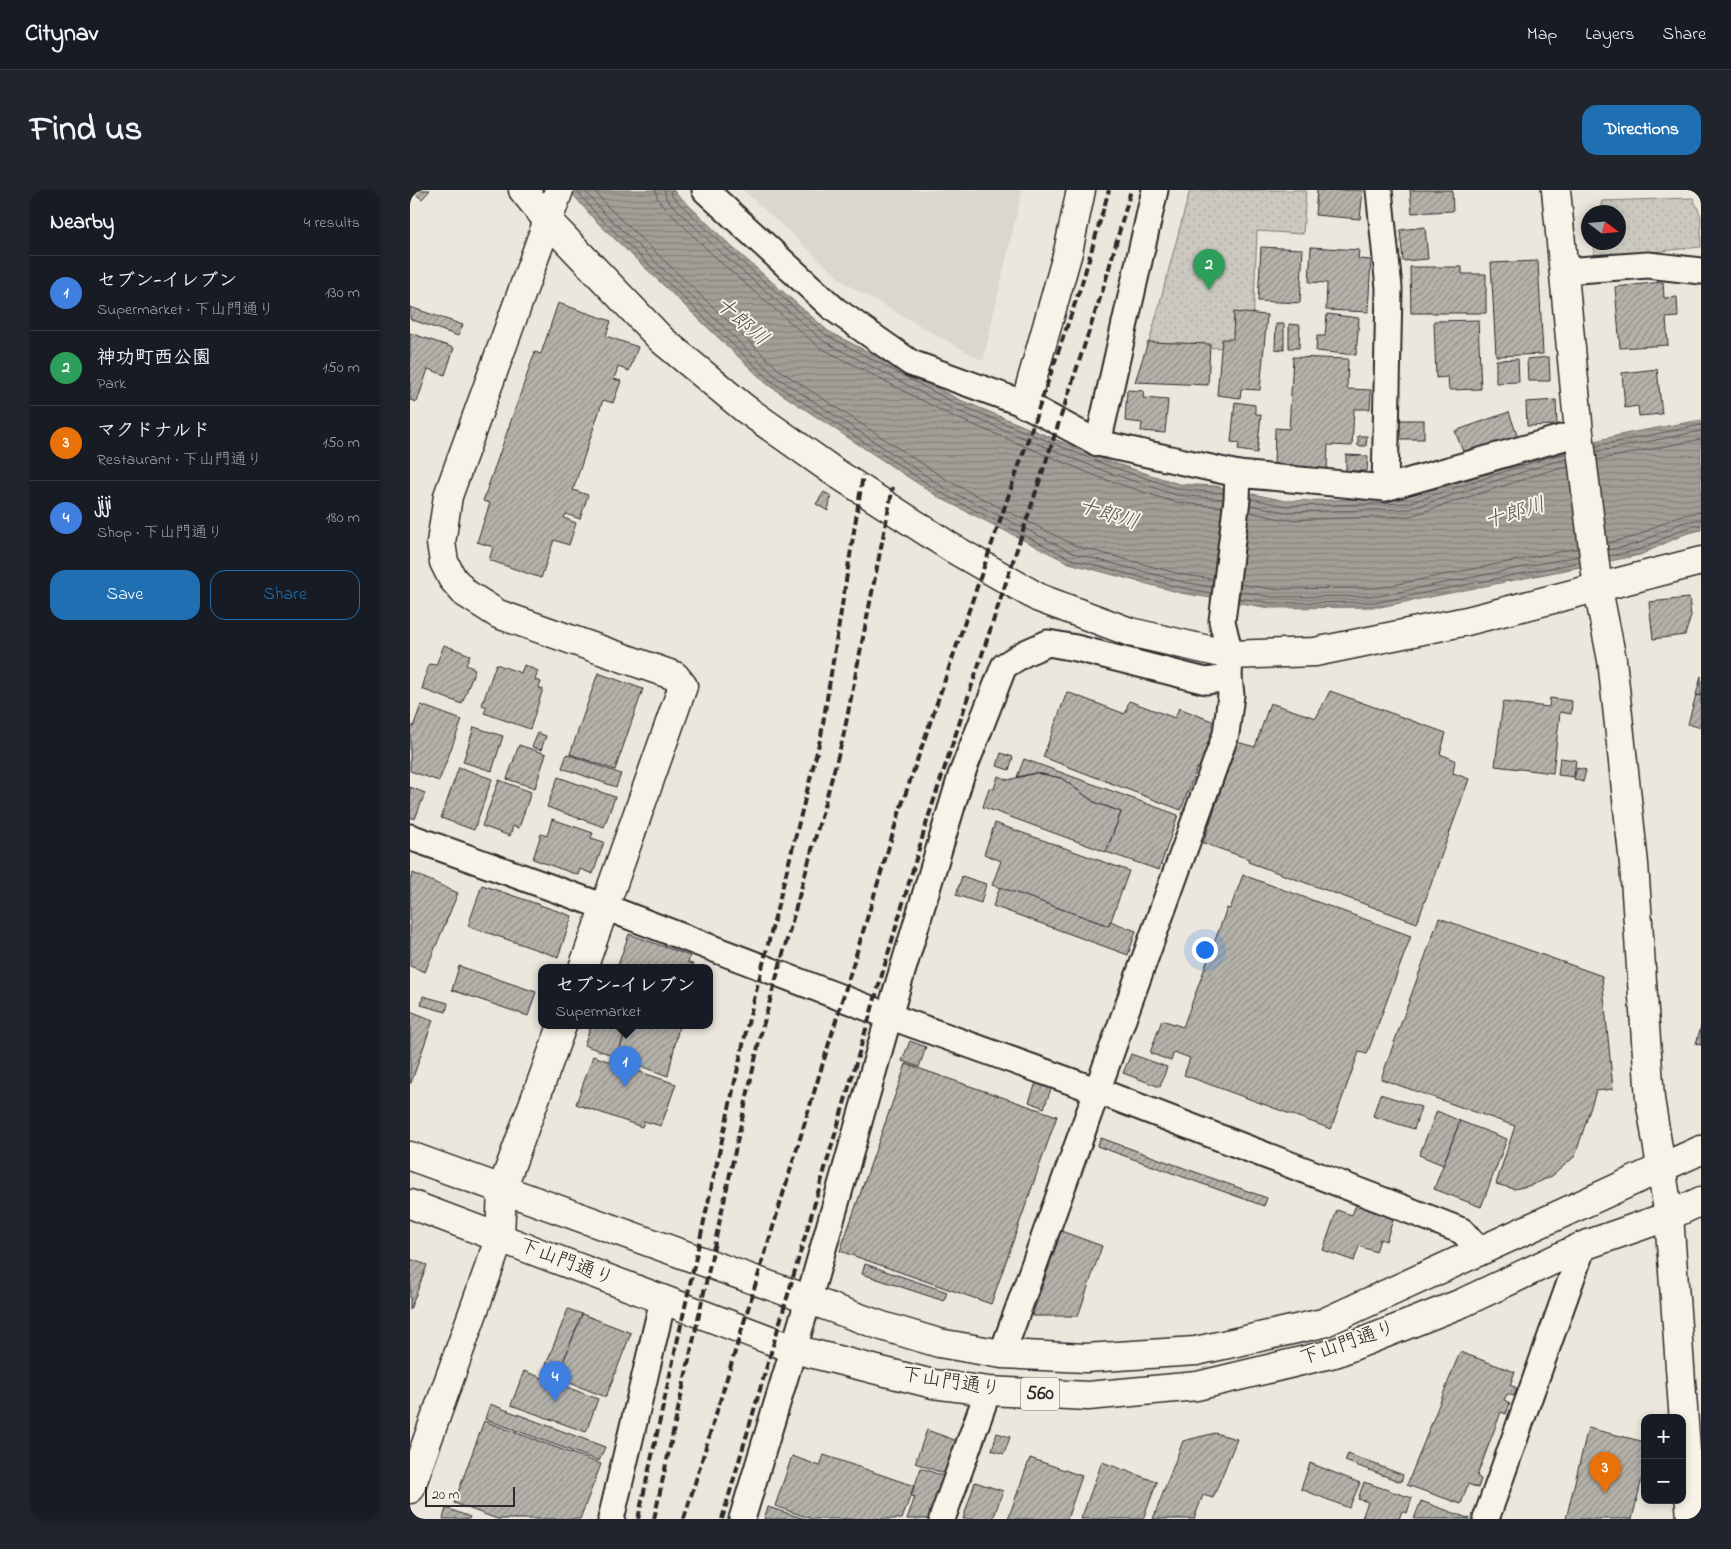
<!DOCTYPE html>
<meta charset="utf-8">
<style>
:root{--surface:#171b24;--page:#20242c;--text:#f1f3f6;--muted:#9ea1a6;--line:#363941;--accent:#1f6fb2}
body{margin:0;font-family:"Indie Flower","Klee One",sans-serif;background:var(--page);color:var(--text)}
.controls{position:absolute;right:15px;bottom:15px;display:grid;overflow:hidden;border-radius:10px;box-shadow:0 2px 8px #0003}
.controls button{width:45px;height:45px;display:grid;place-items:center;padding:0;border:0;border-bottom:1px solid var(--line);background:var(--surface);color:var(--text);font:25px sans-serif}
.compass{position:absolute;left:1171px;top:15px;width:45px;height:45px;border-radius:50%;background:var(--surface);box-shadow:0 2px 8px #0003;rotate:106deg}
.scale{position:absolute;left:15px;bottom:12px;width:90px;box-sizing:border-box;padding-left:5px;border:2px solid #2b2b2b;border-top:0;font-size:14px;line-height:18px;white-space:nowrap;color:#2b2b2b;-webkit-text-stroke:4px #f7f3e8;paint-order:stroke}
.you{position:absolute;left:794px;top:759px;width:18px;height:18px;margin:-12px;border:4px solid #fff;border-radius:50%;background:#1a73e8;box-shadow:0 0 0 8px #1a73e833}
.badge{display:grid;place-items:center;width:32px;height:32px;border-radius:50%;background:var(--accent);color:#fff;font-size:16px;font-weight:700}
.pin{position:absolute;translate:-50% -41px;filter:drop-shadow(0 1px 2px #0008)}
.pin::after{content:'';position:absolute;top:26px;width:18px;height:15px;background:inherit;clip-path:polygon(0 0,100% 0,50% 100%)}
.popup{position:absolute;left:128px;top:774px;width:175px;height:65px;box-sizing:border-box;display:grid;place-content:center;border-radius:10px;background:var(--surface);filter:drop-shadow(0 1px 4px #0005);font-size:16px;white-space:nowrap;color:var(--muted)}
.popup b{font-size:19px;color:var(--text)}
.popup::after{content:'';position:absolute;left:50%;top:100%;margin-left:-10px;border:10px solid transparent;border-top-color:var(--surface)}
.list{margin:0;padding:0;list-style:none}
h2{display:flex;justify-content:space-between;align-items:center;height:65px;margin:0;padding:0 20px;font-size:21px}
h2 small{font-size:16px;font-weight:400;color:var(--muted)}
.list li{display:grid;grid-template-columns:32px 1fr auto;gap:15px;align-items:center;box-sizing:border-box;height:75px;padding:0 20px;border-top:1px solid var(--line)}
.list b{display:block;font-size:19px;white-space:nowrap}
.list p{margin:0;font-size:16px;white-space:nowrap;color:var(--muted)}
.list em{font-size:16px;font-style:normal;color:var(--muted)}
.actions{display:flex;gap:10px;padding:15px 20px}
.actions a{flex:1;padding:11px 0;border:1px solid var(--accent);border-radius:15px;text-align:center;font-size:18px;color:var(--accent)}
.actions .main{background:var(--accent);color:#fff}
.map{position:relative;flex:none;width:1291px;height:1329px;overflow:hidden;border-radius:15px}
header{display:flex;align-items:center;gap:30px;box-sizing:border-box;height:70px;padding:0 25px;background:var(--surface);border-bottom:1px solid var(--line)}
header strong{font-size:24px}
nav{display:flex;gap:28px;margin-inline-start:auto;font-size:18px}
.intro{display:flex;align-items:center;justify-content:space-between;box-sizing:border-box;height:120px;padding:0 30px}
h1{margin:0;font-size:35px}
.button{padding:12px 22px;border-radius:15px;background:var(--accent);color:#fff;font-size:18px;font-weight:700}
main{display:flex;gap:30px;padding:0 30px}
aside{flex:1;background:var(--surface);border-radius:15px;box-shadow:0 2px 8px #0003}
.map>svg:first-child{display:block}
</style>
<header>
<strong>Citynav</strong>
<nav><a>Map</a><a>Layers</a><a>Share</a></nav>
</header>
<div class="intro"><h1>Find us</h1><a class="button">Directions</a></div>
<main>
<aside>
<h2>Nearby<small>4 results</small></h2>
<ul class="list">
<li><span class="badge" style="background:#3f7fe0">1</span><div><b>セブン-イレブン</b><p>Supermarket · 下山門通り</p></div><em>130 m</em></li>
<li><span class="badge" style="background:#2e9e5b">2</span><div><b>神功町西公園</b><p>Park</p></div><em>150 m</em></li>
<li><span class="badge" style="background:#e8710a">3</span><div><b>マクドナルド</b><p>Restaurant · 下山門通り</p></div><em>150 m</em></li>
<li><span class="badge" style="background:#3f7fe0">4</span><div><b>jiji</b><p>Shop · 下山門通り</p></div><em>180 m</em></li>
</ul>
<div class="actions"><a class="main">Save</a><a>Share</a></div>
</aside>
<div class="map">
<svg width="1291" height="1329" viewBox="0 0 1291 1329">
<defs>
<pattern id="park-dots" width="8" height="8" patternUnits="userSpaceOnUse" patternTransform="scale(1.25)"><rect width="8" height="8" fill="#cbc8bf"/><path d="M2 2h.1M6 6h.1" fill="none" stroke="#aeaca4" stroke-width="1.8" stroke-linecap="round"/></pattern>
<pattern id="water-rules" width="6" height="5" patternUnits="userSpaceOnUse" patternTransform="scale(1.25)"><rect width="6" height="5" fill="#a29f98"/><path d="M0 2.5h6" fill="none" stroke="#84827c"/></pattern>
<pattern id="building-hatch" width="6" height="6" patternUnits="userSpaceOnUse" patternTransform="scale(1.25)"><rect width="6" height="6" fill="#b5b2ab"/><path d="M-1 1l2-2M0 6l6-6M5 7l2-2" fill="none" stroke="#93918b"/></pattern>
</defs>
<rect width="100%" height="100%" fill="#ebe7dd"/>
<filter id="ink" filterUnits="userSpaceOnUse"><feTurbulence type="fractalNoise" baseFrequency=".02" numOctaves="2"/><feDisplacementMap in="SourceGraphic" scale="10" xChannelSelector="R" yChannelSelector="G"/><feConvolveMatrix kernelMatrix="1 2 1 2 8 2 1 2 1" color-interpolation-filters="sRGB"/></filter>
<g filter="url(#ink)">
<!-- built -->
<path fill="#dbd7ce" d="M333,0H612L573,171L436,94Z"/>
<!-- park -->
<g fill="url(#park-dots)" stroke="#7b7a75">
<path d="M780,0H896L893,44L847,41L842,158L738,157Z"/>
<path d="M1283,8L1291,26V57L1183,68L1185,53L1208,52V22H1190L1192,11Z"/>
</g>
<!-- water -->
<path fill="url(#water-rules)" stroke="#72716c" d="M159,0H263L322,57L418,141L548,209L698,271L769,294L805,296L876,311L999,308L1134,263L1219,243L1291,230V340L1275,344L1230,365L970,417L860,418L771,403L659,373L530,308L358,195L184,29Z"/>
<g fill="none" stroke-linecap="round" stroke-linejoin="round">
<!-- shore -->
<g stroke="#5b5957" stroke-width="1">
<path d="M166,0L187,25L361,191L533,304L661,369L772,398L802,403"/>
<path d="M174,0L192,21L365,186L536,299L663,363L773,392L802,397"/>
<path d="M184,0L197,16L369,180L540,292L666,356L774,385L803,389"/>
<path d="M246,0L247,8L252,15L309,71L409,157L540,225L691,288L764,312L812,317"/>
<path d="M254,0L257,10L314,65L413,151L543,219L694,281L766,305L813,309"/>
<path d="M260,0L262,6L319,61L416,145L545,213L696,275L768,299L813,303"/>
<path d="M1186,256L1291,235"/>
<path d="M1186,262L1291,241"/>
<path d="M1187,270L1291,249"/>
<path d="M841,309L876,316L999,313L1136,268L1156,263"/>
<path d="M840,315L876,322L1000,319L1137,274L1157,269"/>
<path d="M839,322L875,330L1000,326L1139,281L1158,277"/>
<path d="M1197,353L1224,347L1268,326L1291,322"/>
<path d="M1198,360L1227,354L1271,333L1291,329"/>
<path d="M1199,366L1229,360L1273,339L1291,335"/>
<path d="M830,394L862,399L968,398L1168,358"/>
<path d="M829,401L862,407L969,406L1169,366"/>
<path d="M829,408L861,413L969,412L1170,372"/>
</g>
</g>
<!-- building -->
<g fill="url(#building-hatch)" stroke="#2b2b2b">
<path d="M0,0H20L12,9Z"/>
<path d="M907,0H953L950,29L905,25Z"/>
<path d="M1000,0H1042L1043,21L1002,23Z"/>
<path d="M1015,37L1018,69L993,71L990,40Z"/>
<path d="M851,57L893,59L890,113L848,111Z"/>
<path d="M901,57L949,60L948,69L961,70L958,122L916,120L917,93L899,92Z"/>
<path d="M1128,71L1133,164L1086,166L1081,73Z"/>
<path d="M1000,77H1052V84H1076V123H1001Z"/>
<path d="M1253,92L1254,108L1267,107L1268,127L1256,128L1258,155L1210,158L1205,97Z"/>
<path d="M148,113L201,131L196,146L228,157L219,181L208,177L204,189L211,191L203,213L193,210L163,300L178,305L170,329L156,324L154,328L166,333L159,355L144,350L131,388L79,370L83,357L67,352L80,313L73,311L125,162L131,164Z"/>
<path d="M0,117L53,135L48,146L0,129Z"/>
<path d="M824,122L857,125L850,200L831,199L830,208L807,205L812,149H823Z"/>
<path d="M917,124L949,128L946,165L906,161L907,146H915Z"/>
<path d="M1068,130L1071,199L1039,200L1038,187L1026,188L1024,131Z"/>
<path d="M866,134H874V160L865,159Z"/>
<path d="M879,134L890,135L889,158H879Z"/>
<path d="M0,143L44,158L35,185L18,179L7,212L0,210Z"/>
<path d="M738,152L800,154L798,195L725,192Z"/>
<path d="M883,167L938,169L937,199L961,200L960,219H944L942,256L918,255L917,280L864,276L865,238L879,239Z"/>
<path d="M1139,167L1140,191H1118L1117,169Z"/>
<path d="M1108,169L1109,192L1086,193V170Z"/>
<path d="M1247,179L1252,224L1229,226L1228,216L1215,218L1212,183Z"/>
<path d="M717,200L734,201L733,208L758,210L755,243L731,241L732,233L715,231Z"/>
<path d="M1146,210L1147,235L1117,236L1116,212Z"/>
<path d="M825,212L845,215V223L851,225L847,263L828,260L829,253L821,252Z"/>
<path d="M1099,222L1108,248L1055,267L1045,241Z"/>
<rect x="987" y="230" width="27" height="19"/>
<path d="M948,246H957L956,256H948Z"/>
<path d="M936,265L958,266L957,281H936Z"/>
<path d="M414,302L421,306L418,321L406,314Z"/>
<path d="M1279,408L1281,426L1275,445L1243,449L1239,412Z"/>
<path d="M34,455L60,465L56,475L65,479L52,514L12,499L19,474L26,475Z"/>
<path d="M86,474L111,483L114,475L128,481L125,490L131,492L129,498L133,499L120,539L74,523L77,517L72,515Z"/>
<path d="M188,483L233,499L205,580L160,564Z"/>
<path d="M1291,486V506L1286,505Z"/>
<path d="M920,501L1036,543L1030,564L1045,570L1043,583L1059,589L1007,733L838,672L839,669L793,653L827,552L845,557L860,513L906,528Z"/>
<path d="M657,502L715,524L719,511L765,528L769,518L812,535L794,581L787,578L771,620L633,567Z"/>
<path d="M1286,505L1291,506V538L1278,534Z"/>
<path d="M1140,508L1162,511L1161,524L1150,522L1143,583L1085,576L1093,512L1139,517Z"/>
<path d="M11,515L52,530L29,591L0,581V536L3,537Z"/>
<path d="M64,537L93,546L82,581L53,572Z"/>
<path d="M128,543L136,546L131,560L122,557Z"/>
<path d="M109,555L136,564L125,598L97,589Z"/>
<path d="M591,563L603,567L599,580L587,576Z"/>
<path d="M157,564L211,584L206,597L152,578Z"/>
<path d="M1150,568L1166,570L1164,587L1148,585Z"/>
<path d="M614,569L768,625L749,680L696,662L711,622L684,612L651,588L626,583L607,587Z"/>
<path d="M49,577L82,589L64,640L31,628Z"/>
<path d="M1167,578L1176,580L1173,592L1164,589Z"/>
<path d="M626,583L651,588L684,612L711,622L696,662L573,617L579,598L584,599L588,586L598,590Z"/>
<path d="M148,587L205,607L194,637L137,617Z"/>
<path d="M89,590L121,602L109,638L103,636L100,646L72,636Z"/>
<path d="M0,597L15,603L5,629L0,627Z"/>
<path d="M142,629L183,643L181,648L194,652L183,684L170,679L168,685L123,669L131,644L137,646Z"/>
<path d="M585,633L719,681L699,736L582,695L591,671L574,664Z"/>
<path d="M3,683L48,703L15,782L0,776V689Z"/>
<path d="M833,685L1001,746L957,864L949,862L921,939L774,885L780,868L764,862L761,871L740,863L752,830L773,837L817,718L820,719Z"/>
<path d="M552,686L576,694L571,713L546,705Z"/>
<path d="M72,695L162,726L148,767L58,736Z"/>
<path d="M590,697L699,736L700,731L726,741L718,765L583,716Z"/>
<path d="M1029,728L1192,786L1203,899L1186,901L1165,966L1142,986L1122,995L1104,999L1086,994L1105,936L971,889Z"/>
<path d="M219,744L280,766L278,773L283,774L281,778H207Z"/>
<path d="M49,776L126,802L118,826L42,800Z"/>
<path d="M13,806L38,813L36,822L11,815Z"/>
<path d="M0,821L23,830L1,893H0Z"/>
<path d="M181,836H217L207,867L174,855Z"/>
<path d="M217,836H269L258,886L207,867Z"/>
<path d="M1291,836V855L1286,854Z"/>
<path d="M500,851L516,857L509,877L492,871Z"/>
<path d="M721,864L757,877L750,897L713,883Z"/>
<path d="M183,866L266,894L251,936L234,931L232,937L166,914Z"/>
<path d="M496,874L647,926L581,1114L430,1061Z"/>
<path d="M626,893L641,899L634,918L619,912Z"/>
<path d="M970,904L1011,917L1004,939L963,926Z"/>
<path d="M1027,921L1050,931L1033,975L1009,965Z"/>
<path d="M1050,931L1097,949L1071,1017L1024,999Z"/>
<path d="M691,948L857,1008L854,1016L687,956Z"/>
<path d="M948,1010L985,1024L976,1051L970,1049L966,1062L949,1056L944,1071L913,1060L927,1020L942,1025Z"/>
<path d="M651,1041L692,1056L668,1126H622Z"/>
<path d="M0,1069L17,1075L0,1120Z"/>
<path d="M455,1074L537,1102L534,1111L452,1084Z"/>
<path d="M158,1119L172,1124L147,1188L133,1182Z"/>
<path d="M172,1124L221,1143L196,1207L147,1188Z"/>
<path d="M1050,1162L1105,1182L1100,1195L1107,1198L1104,1206L1097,1204L1094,1210L1100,1213L1096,1224L1091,1222L1067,1286L1071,1289L1068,1298L1058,1294L1051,1314L997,1295Z"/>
<path d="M114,1181L188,1209L176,1242L101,1215Z"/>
<path d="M80,1214L195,1257L189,1271L75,1229Z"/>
<path d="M74,1231L191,1274L170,1329H87L44,1313Z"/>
<path d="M1178,1238L1235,1252V1276L1222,1329H1156Z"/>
<path d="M517,1240L550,1252L538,1285L505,1273Z"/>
<path d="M587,1243L600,1247L594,1264L582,1260Z"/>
<path d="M805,1243L827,1249L803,1308L793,1305L784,1329H743L773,1251Z"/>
<path d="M938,1264L993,1285L991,1292L935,1271Z"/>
<path d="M414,1265L504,1296L492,1329H402L365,1316L382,1266L410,1276Z"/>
<path d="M620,1268L672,1286L657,1329H598Z"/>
<path d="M692,1272L747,1292L733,1329H671Z"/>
<path d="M900,1273L950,1293L939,1318L891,1299Z"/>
<path d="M511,1278L536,1287L522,1329H497L505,1307L501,1306Z"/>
<path d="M565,1292L593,1301L583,1329H553Z"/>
<path d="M954,1292L1002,1308L997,1323L992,1321L989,1329L952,1328L958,1312L948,1309Z"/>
<path d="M1011,1311L1044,1323L1060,1329H1004Z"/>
<path d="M358,1317L395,1329H354Z"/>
<path d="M36,1318L60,1327L59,1329H33Z"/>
</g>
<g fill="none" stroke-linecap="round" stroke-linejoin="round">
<defs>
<g id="minor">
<path d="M295,0L424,119L501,173L615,214L688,253L828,284L827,309L812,431L820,465L819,488L821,505L816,544L592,1164"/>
<path d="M969,0L979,98L975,298"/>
<path d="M1154,81L1238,75L1291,81"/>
<path d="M688,253L745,0"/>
<path d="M828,284L975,298L1169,243"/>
<path d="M0,647L195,717L479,826L688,901L1024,1030L1052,1041L1070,1061"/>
<path d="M201,1329L253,1110"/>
<path d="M332,1329L399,1108L483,812L551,586L594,476L615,463L638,453L666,458L796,491L819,488"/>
<path d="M532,1329L578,1201"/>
<path d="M1076,1329L1173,1056"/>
</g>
<g id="tertiary">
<path d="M113,0L138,31L252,150L334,218L423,281L542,358L629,408L720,442L820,465L905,462L1057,431L1291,371"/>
<path d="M149,0L38,306L31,353L34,372L42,388L55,403L88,424L265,486L273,496L173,778"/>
<path d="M1146,0L1169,243L1188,399L1202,470L1224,674L1240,909L1259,1026L1281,1329"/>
<path d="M615,214L658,62L671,0"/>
<path d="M1251,978L1291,960"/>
<path d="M1259,1026L1291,1011"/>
<path d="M0,1299L90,1047L92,999L152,836"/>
</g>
<g id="primary">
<path d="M0,966L472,1136L529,1153L592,1164L676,1168L786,1161L913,1133L1251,978"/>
<path d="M0,1014L384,1159L523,1194L578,1201L678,1206L787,1196L925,1163L1052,1113L1173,1056L1259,1026"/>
</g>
</defs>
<!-- minor casing -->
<use href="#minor" stroke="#2b2b2b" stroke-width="29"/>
<!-- tertiary casing -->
<use href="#tertiary" stroke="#2b2b2b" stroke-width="31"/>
<!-- primary casing -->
<use href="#primary" stroke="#2b2b2b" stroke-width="31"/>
<!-- minor -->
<use href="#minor" stroke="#f7f3e8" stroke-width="25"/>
<!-- tertiary -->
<use href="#tertiary" stroke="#f7f3e8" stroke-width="28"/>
<!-- primary -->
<use href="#primary" stroke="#f7f3e8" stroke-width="28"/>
<!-- rail -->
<g stroke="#2b2b2b" stroke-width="4" stroke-dasharray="8 4" stroke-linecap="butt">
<path d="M228,1329L337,837L411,546L453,285"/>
<path d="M244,1329L351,843L433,548L483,297"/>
<path d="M274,1329L491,617L672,93L699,0"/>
<path d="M312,1329L518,628L694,96L721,0"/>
</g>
</g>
</g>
<g text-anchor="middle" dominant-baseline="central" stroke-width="4" stroke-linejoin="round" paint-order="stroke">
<!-- shield labels -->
<rect fill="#f7f3e8" stroke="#686764" stroke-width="1" x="611" y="1187.5" width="38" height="33" rx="4"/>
<g font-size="19" font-weight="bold" fill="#2b2b2b">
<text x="630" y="1204">560</text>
</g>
<!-- street labels -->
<g font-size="20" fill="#2b2b2b" stroke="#f7f3e8">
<text transform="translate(156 1073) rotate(21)">下山門通り</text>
<text transform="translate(938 1154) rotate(-19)">下山門通り</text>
<text transform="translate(541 1193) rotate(9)">下山門通り</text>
</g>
<!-- water labels -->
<g font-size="21" font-style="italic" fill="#555451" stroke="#f7f3e8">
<text transform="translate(331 132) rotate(41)">十郎川</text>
<text transform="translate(1105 324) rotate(-17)">十郎川</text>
<text transform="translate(698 325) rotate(17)">十郎川</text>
</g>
</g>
</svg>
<div class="controls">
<button>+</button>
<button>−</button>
</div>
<svg class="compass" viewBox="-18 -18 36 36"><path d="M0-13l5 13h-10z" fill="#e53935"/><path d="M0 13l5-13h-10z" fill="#9ea1a6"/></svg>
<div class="scale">20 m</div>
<div class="you"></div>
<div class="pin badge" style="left:215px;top:897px;background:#3f7fe0">1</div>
<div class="popup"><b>セブン-イレブン</b>Supermarket</div>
<div class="pin badge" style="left:799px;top:100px;background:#2e9e5b">2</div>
<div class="pin badge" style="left:1195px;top:1303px;background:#e8710a">3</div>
<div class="pin badge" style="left:145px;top:1212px;background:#3f7fe0">4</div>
</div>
</main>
